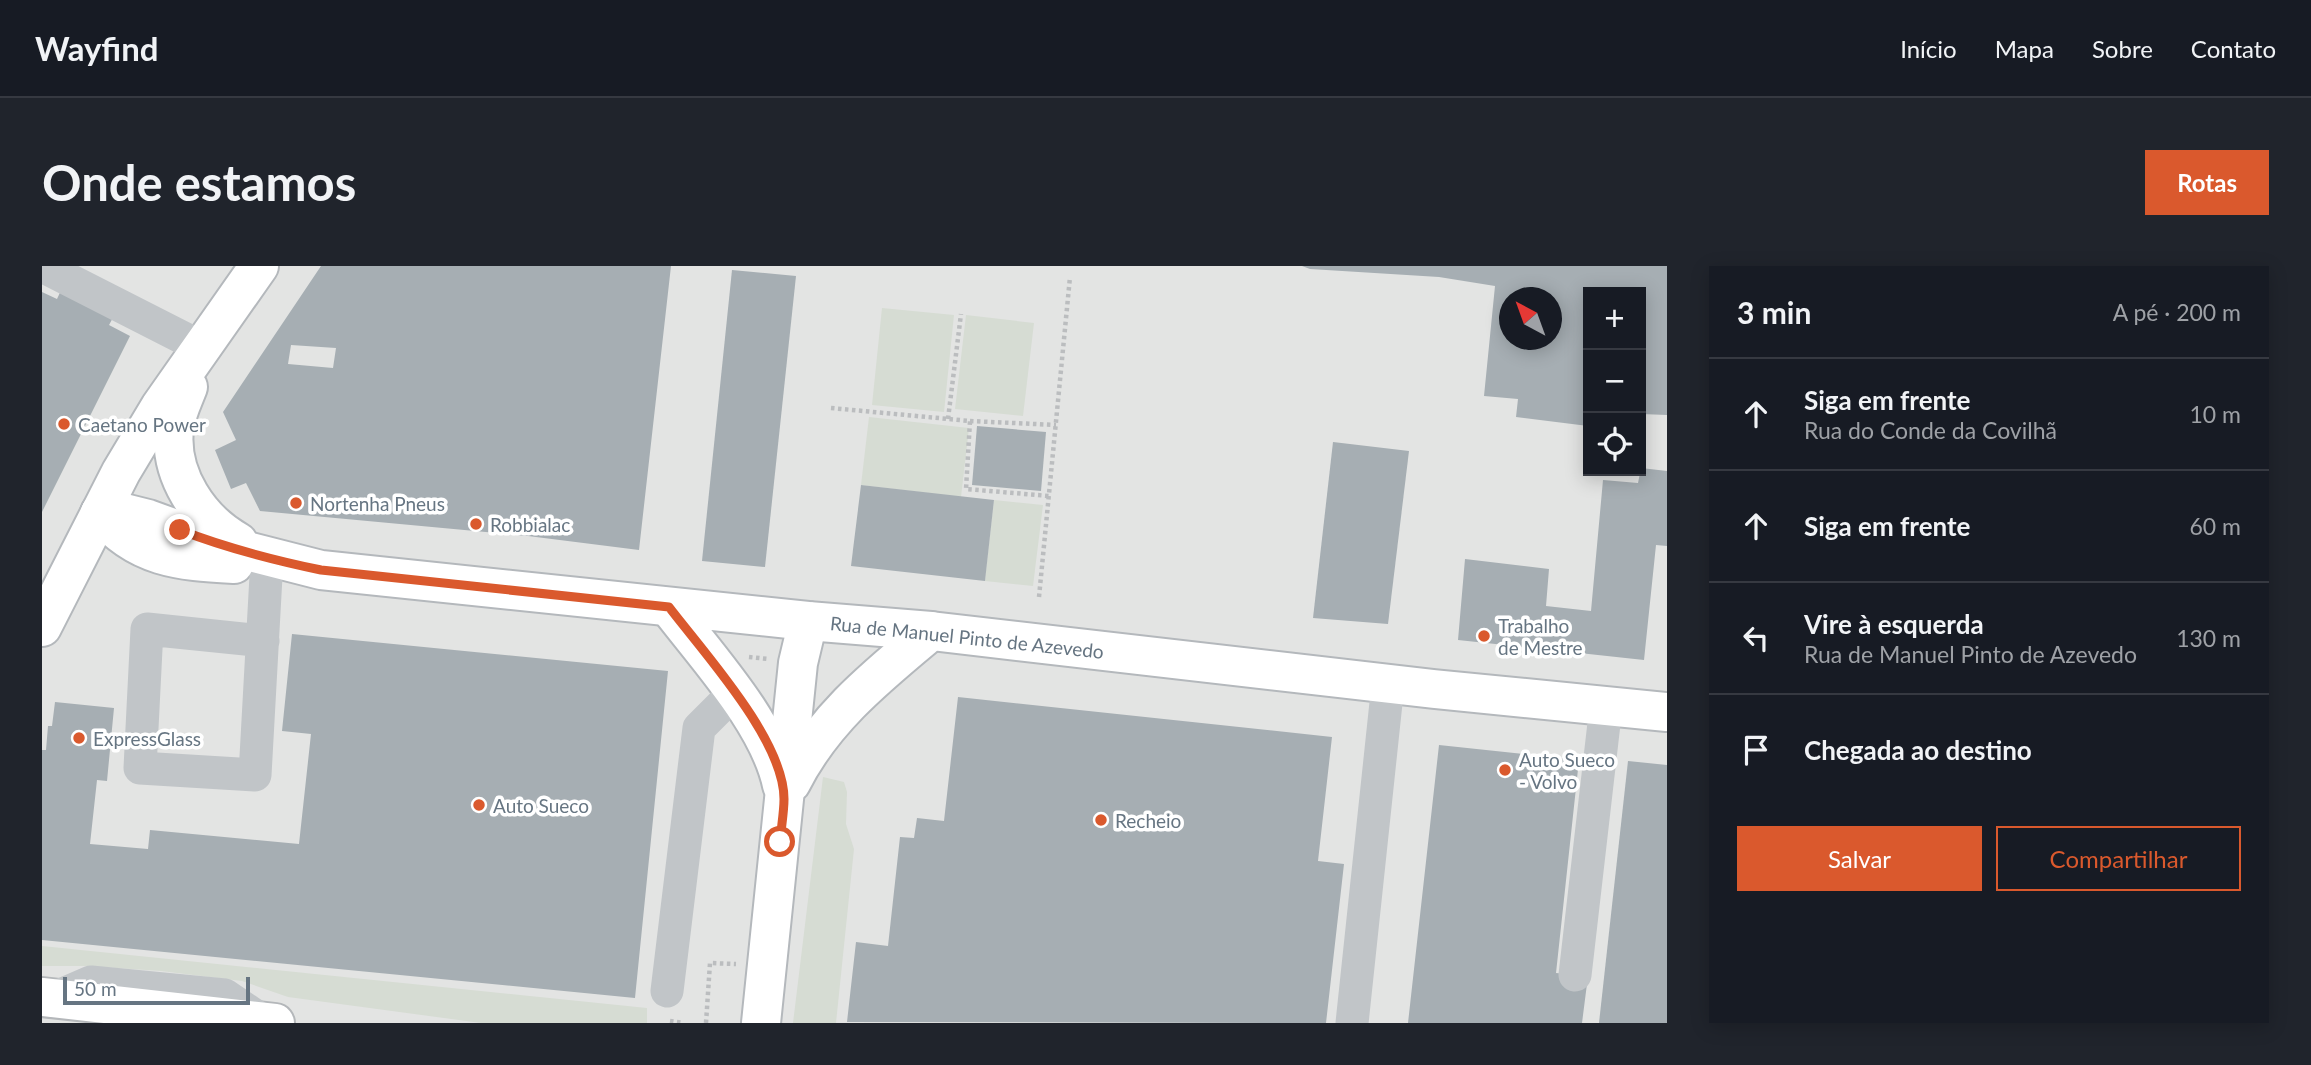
<!DOCTYPE html>
<html lang="pt">
<meta charset="utf-8">
<style>
:root{--surface:#171b24;--page:#20242c;--text:#f1f3f6;--muted:#9ea1a6;--line:#363941;--accent:#da592d}
body{margin:0;font-family:Lato,sans-serif;background:var(--page);color:var(--text)}
.controls{position:absolute;right:21px;top:21px;display:grid;overflow:hidden;border-radius:0px;box-shadow:0 4px 18px #0003}
.controls button{width:63px;height:63px;display:grid;place-items:center;padding:0;border:0;border-bottom:2px solid var(--line);background:var(--surface);color:var(--text);font:35px sans-serif}
.compass{position:absolute;left:1457px;top:21px;width:63px;height:63px;border-radius:50%;background:var(--surface);box-shadow:0 4px 18px #0003;rotate:319deg}
.scale{position:absolute;left:21px;bottom:18px;width:187px;box-sizing:border-box;padding-left:7px;border:4px solid #667582;border-top:0;font-size:19px;line-height:24px;white-space:nowrap;color:#667582;-webkit-text-stroke:5px #fff;paint-order:stroke}
.stop{position:absolute;width:21px;height:21px;margin:-16px;border:5px solid #da592d;border-radius:50%;background:#fff}
.stop.end{background:#da592d;border-color:#fff;box-shadow:0 2px 7px #0008}
.list{margin:0;padding:0;list-style:none}
h2{display:flex;justify-content:space-between;align-items:center;height:91px;margin:0;padding:0 28px;font-size:30px}
h2 small{font-size:23px;font-weight:400;color:var(--muted)}
.list li{display:grid;grid-template-columns:46px 1fr auto;gap:21px;align-items:center;box-sizing:border-box;height:112px;padding:0 28px;border-top:2px solid var(--line)}
.list b{display:block;font-size:26px;white-space:nowrap}
.list p{margin:0;font-size:23px;white-space:nowrap;color:var(--muted)}
.list em{font-size:23px;font-style:normal;color:var(--muted)}
.actions{display:flex;gap:14px;padding:21px 28px}
.actions a{flex:1;padding:16px 0;border:2px solid var(--accent);border-radius:0px;text-align:center;font-size:24px;color:var(--accent)}
.actions .main{background:var(--accent);color:#fff}
.icon{flex:none;width:38px;height:38px;fill:none;stroke:currentColor;stroke-width:2;stroke-linecap:round;stroke-linejoin:round}
.map{position:relative;flex:none;width:1625px;height:757px;overflow:hidden;border-radius:0px}
header{display:flex;align-items:center;gap:42px;box-sizing:border-box;height:98px;padding:0 35px;background:var(--surface);border-bottom:2px solid var(--line)}
header strong{font-size:33px}
nav{display:flex;gap:38px;margin-inline-start:auto;font-size:24px}
.intro{display:flex;align-items:center;justify-content:space-between;box-sizing:border-box;height:168px;padding:0 42px}
h1{margin:0;font-size:49px}
.button{padding:18px 32px;border-radius:0px;background:var(--accent);color:#fff;font-size:24px;font-weight:700}
main{display:flex;gap:42px;padding:0 42px}
aside{flex:1;background:var(--surface);border-radius:0px;box-shadow:0 4px 18px #0003}
.map>svg:first-child{display:block}
</style>
<header>
<strong>Wayfind</strong>
<nav><a>Início</a><a>Mapa</a><a>Sobre</a><a>Contato</a></nav>
</header>
<div class="intro"><h1>Onde estamos</h1><a class="button">Rotas</a></div>
<main>
<div class="map">
<svg width="1625" height="757" viewBox="0 0 1625 757">
<rect width="100%" height="100%" fill="#f5f5f2"/>
<!-- built -->
<path fill="#e3e4e3" fill-rule="evenodd" d="M0,0H1625V757H0ZM1546,26H1599V205H1546ZM1468,32H1510V74H1468Z"/>
<!-- green -->
<g fill="#d6dcd3">
<path d="M840,42L912,49L902,146L830,139Z"/>
<path d="M924,49L992,57L981,150L913,143Z"/>
<path d="M827,151L927,162L919,231L819,219Z"/>
<path d="M952,234L1001,239L991,320L943,315Z"/>
<path d="M781,511L802,516L805,526L804,558L812,583L794,757H751Z"/>
<path d="M0,680L605,742V757H439L246,731L200,715L119,705L44,700H0Z"/>
</g>
<!-- building -->
<g fill="#a6aeb3" fill-rule="evenodd">
<path d="M279,0H629L597,284L486,270L218,245L204,217L189,223L173,184L194,174L181,146ZM249,79L294,82L291,102L246,98Z"/>
<path d="M1260,0H1625V149L1599,148V26H1546V160L1474,151L1476,133L1442,130L1453,20L1397,11L1268,3ZM1468,32H1510V74H1468Z"/>
<path d="M690,4L754,10L723,301L660,295Z"/>
<path d="M21,20L74,46L67,59L88,70L0,246V26L15,33Z"/>
<path d="M935,160L1004,166L999,225L930,219Z"/>
<path d="M1291,176L1367,185L1346,358L1271,352Z"/>
<path d="M1599,202L1625,205V280L1614,279L1602,394L1416,374L1423,293L1507,303L1504,340L1549,345L1561,214L1596,217Z"/>
<path d="M819,219L952,234L943,315L809,300Z"/>
<path d="M250,368L626,405L593,732L0,674V484H4L6,460H10L13,436L72,442L65,515L55,514L48,578L106,583L108,564L257,578L269,468L240,465Z"/>
<path d="M916,431L1290,471L1276,595L1302,598L1284,757L805,756L814,676L846,680L858,571L872,572L875,552L902,555Z"/>
<path d="M1397,479L1537,494L1514,707L1546,710L1540,757H1366Z"/>
<path d="M1586,495L1625,499V757H1557Z"/>
</g>
<g fill="none" stroke-linecap="round" stroke-linejoin="round">
<defs>
<g id="major">
<path d="M146,121C141,134 134,148 132,163C127,209 157,254 196,276"/>
<path d="M58,247L74,245L106,253L169,276L279,304L766,355L889,365L1392,423L1625,446"/>
<path d="M58,247C95,292 137,295 192,298"/>
<path d="M627,341C665,391 727,457 740,519"/>
<path d="M0,361L79,206L118,141L217,0"/>
<path d="M749,517C781,453 835,410 889,365"/>
<path d="M719,757L756,397L766,355"/>
</g>
<path id="highway" d="M0,731L233,757"/>
</defs>
<!-- major casing -->
<use href="#major" stroke="#b4b8bc" stroke-width="42"/>
<!-- highway casing -->
<use href="#highway" stroke="#b4b7ba" stroke-width="42"/>
<!-- path -->
<g stroke="#bbbdbf" stroke-width="4.5" stroke-dasharray="3.5 3.5" stroke-linecap="butt">
<path d="M789,142L928,155L924,223L1007,230"/>
<path d="M906,153L919,48"/>
<path d="M928,155L1014,159"/>
<path d="M997,331L1028,11"/>
<path d="M707,391L726,393"/>
<path d="M628,755L641,757"/>
<path d="M664,757L668,697L694,698"/>
</g>
<!-- minor -->
<g stroke="#c1c5c8" stroke-width="33">
<path d="M0,0L161,82"/>
<path d="M221,375L105,363L98,502L213,509L225,292"/>
<path d="M1533,709L1564,440"/>
<path d="M625,725L657,462L692,427"/>
<path d="M12,732L49,716L183,729L221,755"/>
<path d="M1310,757L1346,418"/>
</g>
<!-- major -->
<use href="#major" stroke="#fff" stroke-width="38"/>
<!-- highway -->
<use href="#highway" stroke="#fff" stroke-width="38"/>
</g>
<g fill="none" stroke-linecap="round" stroke-linejoin="round">
<!-- route -->
<path stroke="#da592d" stroke-width="9" d="M138,264C184,282 231,294 279,304L627,341C662,387 742,474 742,533C742,547 739,562 738,576"/>
</g>
<!-- markers -->
<g fill="#da592d" stroke="#fff" stroke-width="2.5">
<circle cx="22" cy="158" r="7"/>
<circle cx="254" cy="237" r="7"/>
<circle cx="434" cy="258" r="7"/>
<circle cx="1442" cy="370" r="7"/>
<circle cx="37" cy="472" r="7"/>
<circle cx="1463" cy="504" r="7"/>
<circle cx="437" cy="539" r="7"/>
<circle cx="1059" cy="554" r="7"/>
</g>
<g text-anchor="middle" dominant-baseline="central" stroke-width="7" stroke-linejoin="round" paint-order="stroke">
<!-- poi labels -->
<g font-size="19" fill="#667582" stroke="#fff" text-anchor="start">
<text x="36" y="158">Caetano Power</text>
<text x="268" y="237">Nortenha Pneus</text>
<text x="448" y="258">Robbialac</text>
<text x="1456" y="359">Trabalho<tspan x="1456" dy="22">de Mestre</tspan></text>
<text x="51" y="472">ExpressGlass</text>
<text x="1477" y="493">Auto Sueco<tspan x="1477" dy="22">- Volvo</tspan></text>
<text x="451" y="539">Auto Sueco</text>
<text x="1073" y="554">Recheio</text>
</g>
<!-- street labels -->
<g font-size="19" fill="#667582" stroke="#fff">
<text transform="translate(925 371) rotate(6)">Rua de Manuel Pinto de Azevedo</text>
</g>
</g>
</svg>
<div class="controls">
<button>+</button>
<button>−</button>
<button><svg class="icon" aria-label="locate" viewBox="0 0 24 24"><circle cx="12" cy="12" r="6"/><path d="M12 2v4M12 18v4M2 12h4M18 12h4"/></svg></button>
</div>
<svg class="compass" viewBox="-18 -18 36 36"><path d="M0-13l5 13h-10z" fill="#e53935"/><path d="M0 13l5-13h-10z" fill="#9ea1a6"/></svg>
<div class="scale">50 m</div>
<div class="stop" style="left:738px;top:576px"></div>
<div class="stop end" style="left:138px;top:264px"></div>
</div>
<aside>
<h2>3 min<small>A pé · 200 m</small></h2>
<ul class="list">
<li><svg class="icon" aria-label="ahead" viewBox="0 0 24 24"><path d="M12 20V5M6 11l6-6 6 6"/></svg><div><b>Siga em frente</b><p>Rua do Conde da Covilhã</p></div><em>10 m</em></li>
<li><svg class="icon" aria-label="ahead" viewBox="0 0 24 24"><path d="M12 20V5M6 11l6-6 6 6"/></svg><div><b>Siga em frente</b></div><em>60 m</em></li>
<li><svg class="icon" aria-label="left" viewBox="0 0 24 24"><path d="M17 20v-9H6M10 6l-5 5 5 5"/></svg><div><b>Vire à esquerda</b><p>Rua de Manuel Pinto de Azevedo</p></div><em>130 m</em></li>
<li><svg class="icon" aria-label="arrive" viewBox="0 0 24 24"><path d="M6 21V4h12l-3 4 3 4H6"/></svg><div><b>Chegada ao destino</b></div></li>
</ul>
<div class="actions"><a class="main">Salvar</a><a>Compartilhar</a></div>
</aside>
</main>
